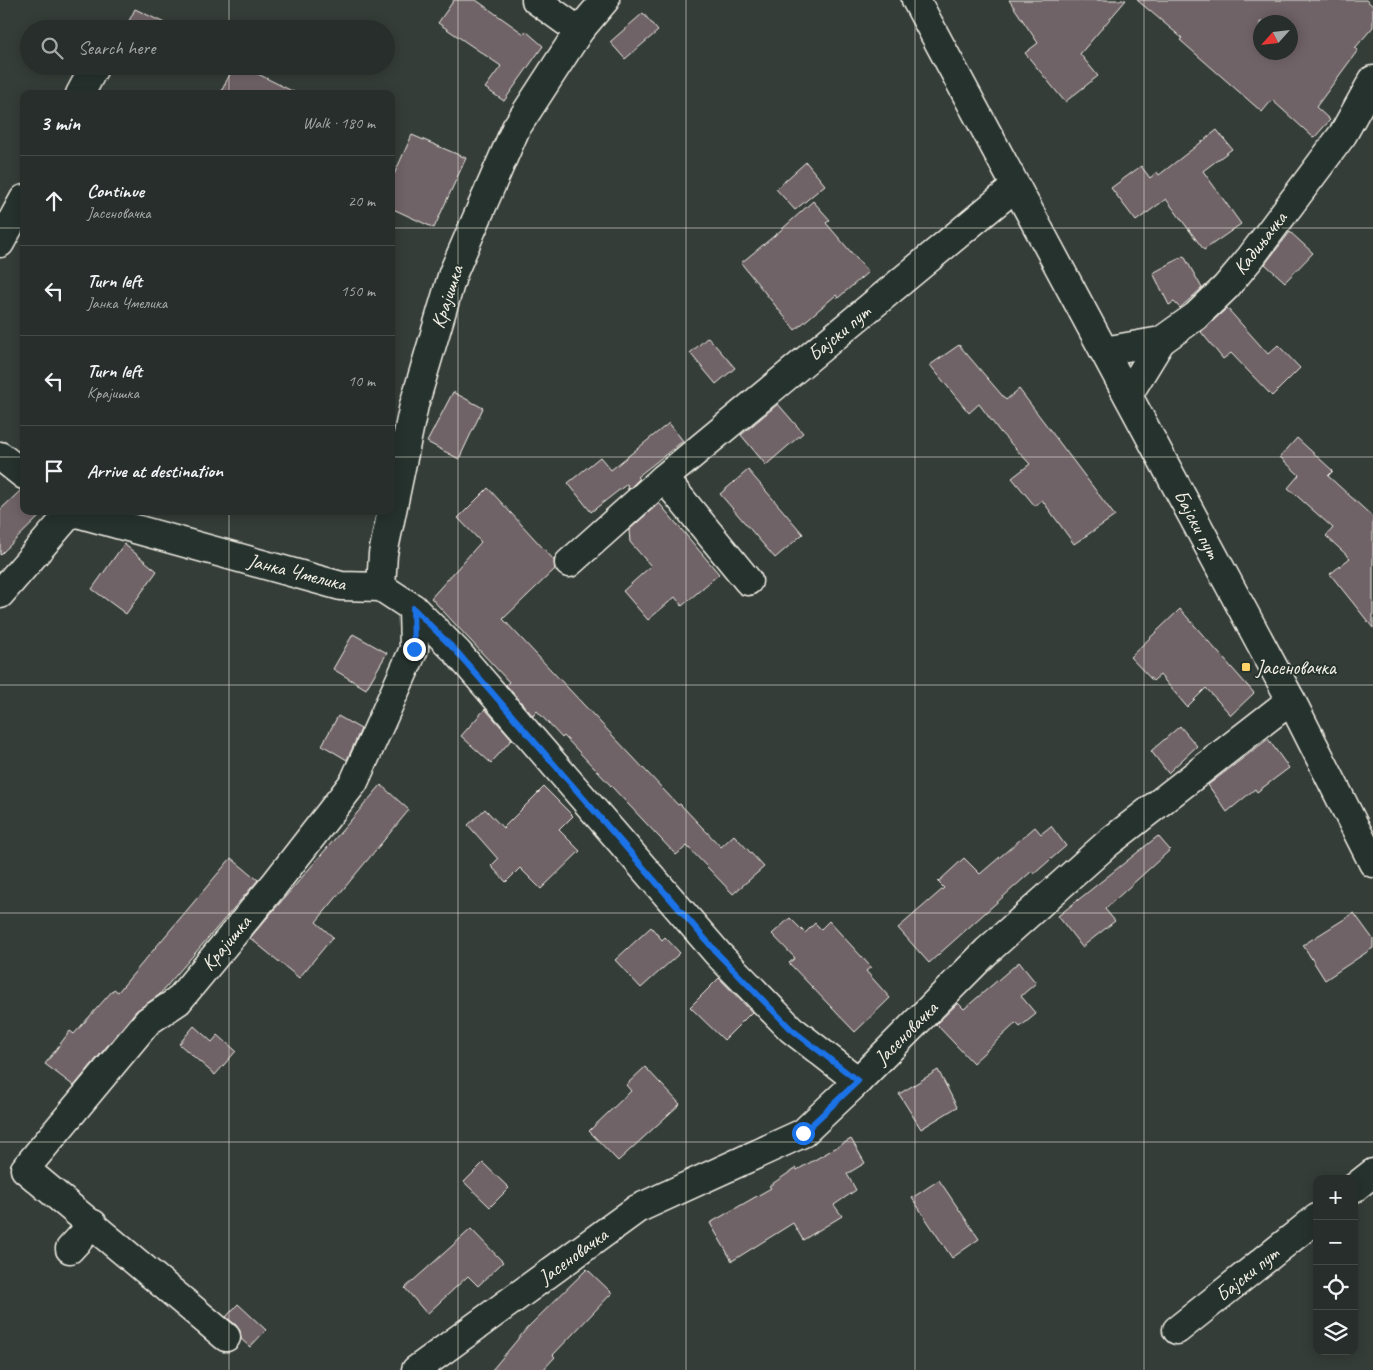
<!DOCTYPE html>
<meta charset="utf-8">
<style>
:root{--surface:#282e2b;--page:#303633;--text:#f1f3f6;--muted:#a5a8a9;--line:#444a47}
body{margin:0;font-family:Caveat,sans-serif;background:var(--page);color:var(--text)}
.controls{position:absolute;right:15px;bottom:15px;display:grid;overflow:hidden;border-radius:10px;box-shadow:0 2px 12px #0003}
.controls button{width:45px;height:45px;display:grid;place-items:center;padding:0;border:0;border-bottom:1px solid var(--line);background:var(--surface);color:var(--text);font:25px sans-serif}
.compass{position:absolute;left:1253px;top:15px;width:45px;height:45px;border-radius:50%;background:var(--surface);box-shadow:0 2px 12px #0003;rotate:243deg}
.stop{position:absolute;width:15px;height:15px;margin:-11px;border:4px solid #1a73e8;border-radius:50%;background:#fff}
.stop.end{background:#1a73e8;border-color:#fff;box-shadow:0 1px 5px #0008}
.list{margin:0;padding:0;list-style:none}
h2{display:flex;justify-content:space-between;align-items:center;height:65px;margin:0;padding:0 20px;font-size:21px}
h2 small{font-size:16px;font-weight:400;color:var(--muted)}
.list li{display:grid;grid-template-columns:32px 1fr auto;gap:15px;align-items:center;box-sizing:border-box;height:90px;padding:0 20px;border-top:1px solid var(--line)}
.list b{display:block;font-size:19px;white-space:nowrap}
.list p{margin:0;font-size:16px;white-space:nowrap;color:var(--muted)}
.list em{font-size:16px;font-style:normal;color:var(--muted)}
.icon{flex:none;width:28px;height:28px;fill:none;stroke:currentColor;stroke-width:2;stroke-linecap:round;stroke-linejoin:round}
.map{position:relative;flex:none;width:1373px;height:1370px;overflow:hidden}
.search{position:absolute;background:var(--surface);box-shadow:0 2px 12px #0003;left:20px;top:20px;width:375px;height:55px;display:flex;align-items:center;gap:12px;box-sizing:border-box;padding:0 18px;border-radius:28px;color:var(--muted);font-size:19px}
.panel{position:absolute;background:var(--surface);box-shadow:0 2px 12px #0003;left:20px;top:90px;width:375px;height:425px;border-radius:10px}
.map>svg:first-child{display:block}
</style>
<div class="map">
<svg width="1373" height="1370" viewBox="0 0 1373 1370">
<rect width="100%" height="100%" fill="#353d39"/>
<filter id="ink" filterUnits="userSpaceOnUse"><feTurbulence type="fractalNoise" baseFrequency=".02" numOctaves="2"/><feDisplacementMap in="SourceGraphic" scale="10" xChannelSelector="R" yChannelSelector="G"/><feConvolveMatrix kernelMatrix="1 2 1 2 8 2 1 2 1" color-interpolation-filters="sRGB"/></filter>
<g filter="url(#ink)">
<!-- building -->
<g fill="#6f6468" stroke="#f4f1e8" fill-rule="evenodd">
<path d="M454,0H476L524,34L526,31L543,46L504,101L485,88L501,66L438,23Z"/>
<path d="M1009,0H1126L1080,54L1098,76L1065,102L1025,53L1038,43Z"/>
<path d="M1137,0H1366L1373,6V27L1355,48L1358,50L1316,107L1330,120L1314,138L1272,100L1262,112L1180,40L1182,38ZM1260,22H1290V52H1260Z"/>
<path d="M135,9L175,28V29H125Z"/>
<path d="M643,13L658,31L625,59L610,42Z"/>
<path d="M234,66H242L298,94H220Z"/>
<path d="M1217,130L1232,149L1203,171L1241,224L1204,250L1166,199L1136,221L1111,188L1141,166L1150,178L1157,172L1159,175Z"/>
<path d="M412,135L466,158L434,228L391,208V181Z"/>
<path d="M806,162L825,185L795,210L776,189Z"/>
<path d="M813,201L830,220L826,223L868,272L838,298L836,295L795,330L741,263L780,231Z"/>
<path d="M1290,232L1313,253L1285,282L1265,264Z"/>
<path d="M1184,256L1202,288L1180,308L1174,302L1169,305L1153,273Z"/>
<path d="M1227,308L1268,354L1278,345L1300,368L1272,396L1231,353L1223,359L1201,332Z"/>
<path d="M708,337L735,368L716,384L690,353Z"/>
<path d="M959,345L1006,400L1019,389L1115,516L1074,544L1042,500L1035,506L1012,478L1030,464L1000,432L979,404L969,413L930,365Z"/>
<path d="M453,392L483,408L459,459L427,442Z"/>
<path d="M778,404L803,433L766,465L741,435Z"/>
<path d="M669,423L683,441L637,477L639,479L628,490L627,484L591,512L568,483L600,457L611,470Z"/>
<path d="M1297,438L1333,471L1328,476L1373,517V628L1330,574L1350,558L1326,536L1333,528L1288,488L1299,475L1280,457Z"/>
<path d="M748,470L803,534L775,558L720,494Z"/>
<path d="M488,488L554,560L555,569L503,619L678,805L680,804L721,847L734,835L764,867L733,894L687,846L676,855L564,736L562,738L537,711L533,716L506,685L509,682L431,598L481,542L458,518Z"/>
<path d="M21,490H24V511H45L0,555V510Z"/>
<path d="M659,503L719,574L682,606L675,597L648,620L623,591L651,566L630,542L629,530Z"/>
<path d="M124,544L157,571L126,614L92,589Z"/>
<path d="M1180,609L1254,693L1231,715L1206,688L1187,707L1160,675L1153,681L1130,657Z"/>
<path d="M353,634L387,653L366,689L333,669Z"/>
<path d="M485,709L512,739L491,763L461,736Z"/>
<path d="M338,716L361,729L347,760L322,745Z"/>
<path d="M1180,726L1197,746L1168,773L1151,751Z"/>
<path d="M1268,739L1289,768L1257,792L1255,789L1227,812L1208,785Z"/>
<path d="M381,785L409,810L316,922L333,937L299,978L250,938Z"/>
<path d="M544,787L573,816L559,830L580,851L541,889L520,868L506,882L491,866L498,859L468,825L485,809L503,828Z"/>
<path d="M1051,826L1066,846L1034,874L1032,871L929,963L898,928L944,888L938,882L964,858L980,874L1035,827L1041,834Z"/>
<path d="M1158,836L1170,850L1105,909L1115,921L1082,947L1058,916Z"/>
<path d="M231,858L258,880L159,995L136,1011L74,1086L45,1064L70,1031L74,1034L114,989L118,992Z"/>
<path d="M1354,913L1373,939V948L1325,980L1303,945Z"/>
<path d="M790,918L805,933L815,923L821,929L829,921L871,967L866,971L890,998L855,1032L789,963L795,958L772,934Z"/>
<path d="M651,927L662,940L665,937L680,953L641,988L615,960Z"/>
<path d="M1019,962L1036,983L1021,996L1036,1014L1020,1027L1016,1023L973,1063L936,1024L958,1003L964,1009Z"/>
<path d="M719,978L752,1012L724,1040L690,1007Z"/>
<path d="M194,1026L212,1042L218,1035L236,1051L215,1075L179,1044Z"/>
<path d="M645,1067L680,1104L618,1161L589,1131L631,1091L626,1085Z"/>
<path d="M938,1070L957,1107L921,1129L899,1094Z"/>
<path d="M851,1139L865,1163L847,1174L856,1190L834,1205L842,1216L803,1240L793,1223L732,1261L710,1223L771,1188L769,1186L796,1168L797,1170Z"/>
<path d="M483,1163L509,1188L490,1207L464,1182Z"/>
<path d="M939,1180L979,1239L952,1258L912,1198Z"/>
<path d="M471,1229L503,1262L478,1286L468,1276L427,1314L405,1288Z"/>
<path d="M587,1269L612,1293L553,1355L555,1357L543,1370H492L528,1327Z"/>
<path d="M238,1304L266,1330L250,1347L241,1339L240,1331L236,1325L226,1317Z"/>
</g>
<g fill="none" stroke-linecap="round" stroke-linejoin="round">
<defs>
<g id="minor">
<path d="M536,0L579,31"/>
<path d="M80,94L95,66"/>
<path d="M0,243L24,199"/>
<path d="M1104,351L1161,341L1196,316L1226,287L1251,257L1343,134L1373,80"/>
<path d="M1128,395L1161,341"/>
<path d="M0,456L24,475"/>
<path d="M664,478L748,581"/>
<path d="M70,511L341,586L381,587L413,608L457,652L718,954L791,1029L858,1081"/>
<path d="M569,563L664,478L1015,187"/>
<path d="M381,587L383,554L414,405L453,273L516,128L579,31L605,0"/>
<path d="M0,594L71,512"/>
<path d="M1354,1188L1373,1173"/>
<path d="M70,1249L93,1224"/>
<path d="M1177,1330L1317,1218"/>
<path d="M226,1337L25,1169L148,1021L178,1001L274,885L354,782L414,649L413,608"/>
<path d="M416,1370L637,1209L803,1133L858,1081L987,951L1108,843L1291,700"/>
</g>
<path id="tertiary" d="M916,0L1291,700L1373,863"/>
</defs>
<!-- minor casing -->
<use href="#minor" stroke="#f4f1e8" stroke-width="31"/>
<!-- tertiary casing -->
<use href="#tertiary" stroke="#f4f1e8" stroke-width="31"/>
<!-- minor -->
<use href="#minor" stroke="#26332d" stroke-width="28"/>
<!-- tertiary -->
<use href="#tertiary" stroke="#26332d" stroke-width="28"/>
</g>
</g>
<g fill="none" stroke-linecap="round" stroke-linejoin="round" filter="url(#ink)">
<!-- route -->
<path stroke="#1a73e8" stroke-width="6" d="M414,649L413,608L457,652L718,954L791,1029L858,1081L803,1133"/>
</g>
<!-- grid -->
<path fill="none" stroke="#f4f1e8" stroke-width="1" stroke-opacity="0.55" d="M229,0V29M458,0V1370M686,0V1370M915,0V1370M1144,0V1370M229,66V94M0,228H24M391,228H1373M0,457H24M391,457H1373M229,511V1370M0,685H1373M0,913H1373M0,1142H1373"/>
<!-- markers -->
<rect fill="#ffd166" stroke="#26332d" stroke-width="2" x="1241" y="662" width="10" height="10" rx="2.5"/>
<g text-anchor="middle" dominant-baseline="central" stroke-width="4" stroke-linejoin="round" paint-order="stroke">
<!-- street labels -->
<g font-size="20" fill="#f4f1e8" stroke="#26332d">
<text transform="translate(1260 243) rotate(-52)">Кадињачка</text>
<text transform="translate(447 297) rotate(-72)">Крајишка</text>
<text transform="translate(839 333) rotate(-40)">Бајски пут</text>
<text transform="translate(1197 524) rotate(62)">Бајски пут</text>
<text transform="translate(297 572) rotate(14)">Јанка Чмелика</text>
<text transform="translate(226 943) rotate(-50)">Крајишка</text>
<text transform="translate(906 1033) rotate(-45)">Јасеновачка</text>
<text transform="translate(573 1256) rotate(-36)">Јасеновачка</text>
<text transform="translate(1247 1274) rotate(-39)">Бајски пут</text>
</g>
<!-- poi labels -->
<g font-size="20" fill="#f4f1e8" stroke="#26332d" text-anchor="start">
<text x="1256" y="667">Јасеновачка</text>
</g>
</g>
</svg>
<div class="controls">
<button>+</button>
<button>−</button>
<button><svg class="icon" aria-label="locate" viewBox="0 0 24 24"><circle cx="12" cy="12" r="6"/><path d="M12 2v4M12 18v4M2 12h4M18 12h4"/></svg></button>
<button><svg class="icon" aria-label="layers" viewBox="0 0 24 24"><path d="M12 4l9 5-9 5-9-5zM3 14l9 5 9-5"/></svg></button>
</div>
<svg class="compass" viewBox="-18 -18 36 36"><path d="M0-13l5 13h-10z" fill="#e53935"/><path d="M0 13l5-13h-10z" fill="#a5a8a9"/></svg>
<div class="stop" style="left:803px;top:1133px"></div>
<div class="stop end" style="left:414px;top:649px"></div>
<div class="search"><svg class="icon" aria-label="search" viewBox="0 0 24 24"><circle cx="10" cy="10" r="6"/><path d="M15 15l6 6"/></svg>Search here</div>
<section class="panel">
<h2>3 min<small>Walk · 180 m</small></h2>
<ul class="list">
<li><svg class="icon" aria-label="ahead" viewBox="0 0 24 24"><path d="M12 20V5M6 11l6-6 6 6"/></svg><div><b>Continue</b><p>Јасеновачка</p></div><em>20 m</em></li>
<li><svg class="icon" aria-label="left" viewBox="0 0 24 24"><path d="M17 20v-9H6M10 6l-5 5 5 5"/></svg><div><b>Turn left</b><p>Јанка Чмелика</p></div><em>150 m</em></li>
<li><svg class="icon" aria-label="left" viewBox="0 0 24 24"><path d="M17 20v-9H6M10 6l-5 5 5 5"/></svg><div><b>Turn left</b><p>Крајишка</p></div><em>10 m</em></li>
<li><svg class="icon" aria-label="arrive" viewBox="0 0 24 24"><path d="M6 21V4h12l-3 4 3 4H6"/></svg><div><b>Arrive at destination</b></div></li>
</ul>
</section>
</div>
